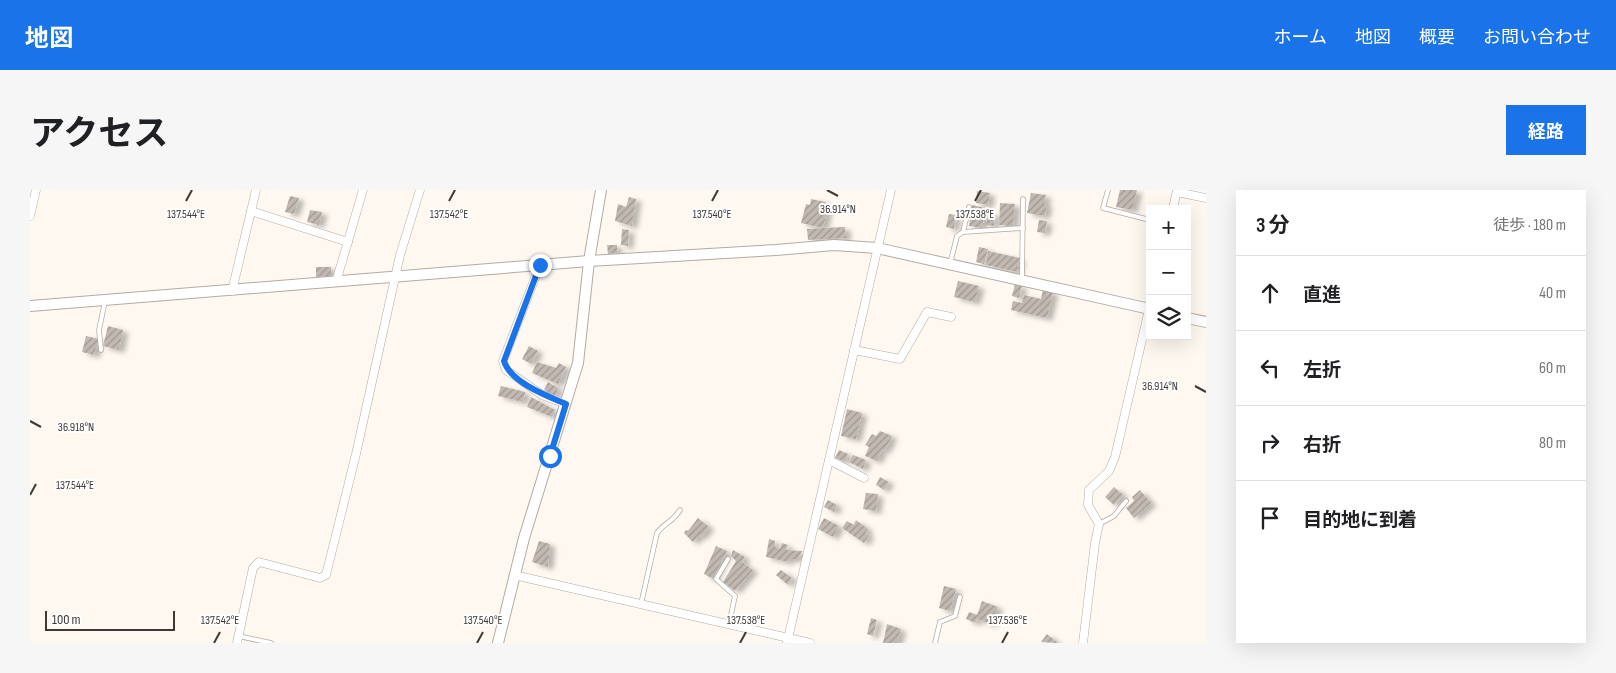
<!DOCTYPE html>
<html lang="ja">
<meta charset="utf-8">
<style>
:root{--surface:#fff;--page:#f6f6f6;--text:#202124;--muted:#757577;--line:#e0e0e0;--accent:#1a73e8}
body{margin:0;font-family:"Sofia Sans Condensed","Noto Sans JP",sans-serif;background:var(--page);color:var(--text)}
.controls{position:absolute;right:15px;top:15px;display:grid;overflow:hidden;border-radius:0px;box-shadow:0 5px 20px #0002}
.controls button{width:45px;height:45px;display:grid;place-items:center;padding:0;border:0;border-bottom:1px solid var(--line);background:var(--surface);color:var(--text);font:25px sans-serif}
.scale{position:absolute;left:15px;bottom:12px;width:130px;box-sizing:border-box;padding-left:5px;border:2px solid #3d3936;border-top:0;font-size:14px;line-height:18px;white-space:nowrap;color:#3d3936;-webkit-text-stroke:4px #fff;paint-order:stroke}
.stop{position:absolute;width:15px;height:15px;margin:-11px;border:4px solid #1a73e8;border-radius:50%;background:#fff}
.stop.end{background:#1a73e8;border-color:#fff;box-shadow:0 1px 5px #0008}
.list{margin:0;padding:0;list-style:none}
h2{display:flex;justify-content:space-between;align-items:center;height:65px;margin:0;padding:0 20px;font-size:21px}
h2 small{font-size:16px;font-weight:400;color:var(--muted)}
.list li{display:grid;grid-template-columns:32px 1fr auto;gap:15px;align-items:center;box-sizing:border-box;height:75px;padding:0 20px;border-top:1px solid var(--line)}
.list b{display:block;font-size:19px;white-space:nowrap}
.list em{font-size:16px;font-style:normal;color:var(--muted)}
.icon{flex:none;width:28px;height:28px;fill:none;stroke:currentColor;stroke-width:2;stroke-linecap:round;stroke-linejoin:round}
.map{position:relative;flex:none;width:1176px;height:453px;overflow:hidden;border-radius:0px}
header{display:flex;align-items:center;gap:30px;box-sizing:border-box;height:70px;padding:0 25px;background:var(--accent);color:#fff}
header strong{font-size:24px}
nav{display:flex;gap:28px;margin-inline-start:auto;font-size:18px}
.intro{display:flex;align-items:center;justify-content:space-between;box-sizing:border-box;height:120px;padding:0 30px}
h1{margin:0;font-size:35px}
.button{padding:12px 22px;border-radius:0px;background:var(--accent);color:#fff;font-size:18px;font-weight:700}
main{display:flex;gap:30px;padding:0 30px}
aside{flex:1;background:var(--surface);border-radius:0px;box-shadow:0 5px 20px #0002}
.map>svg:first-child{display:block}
</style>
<header>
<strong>地図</strong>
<nav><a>ホーム</a><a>地図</a><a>概要</a><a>お問い合わせ</a></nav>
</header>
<div class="intro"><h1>アクセス</h1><a class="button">経路</a></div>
<main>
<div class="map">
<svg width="1176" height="453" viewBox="0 0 1176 453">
<defs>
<pattern id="building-hatch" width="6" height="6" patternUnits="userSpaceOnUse" patternTransform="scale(1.25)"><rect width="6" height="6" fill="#c1b9b1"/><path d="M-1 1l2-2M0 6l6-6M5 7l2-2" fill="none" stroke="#9e9791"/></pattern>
<filter id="shadow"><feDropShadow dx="5.5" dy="3" stdDeviation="2.5" flood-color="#0004"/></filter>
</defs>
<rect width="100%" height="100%" fill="#fff8f1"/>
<!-- building -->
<g fill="url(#building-hatch)" filter="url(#shadow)">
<path d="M1090,0H1107L1102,20L1086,17Z"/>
<path d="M947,1L960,3L958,15L946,13Z"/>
<path d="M1001,3L1016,5L1014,14H1017L1015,26L997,23Z"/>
<path d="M260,6L269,8L264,24L255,22Z"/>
<path d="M599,7L606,9L602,36L585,31L588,14L596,17Z"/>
<path d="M781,9L796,12L794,20H797L793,38L815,37L816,48L778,50L777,39L793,38L771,33L776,14L780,15Z"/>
<path d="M970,13L985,14L983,36L969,35Z"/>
<path d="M942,15L956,18L952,38L939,36Z"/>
<path d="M280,20L292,22L289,35L277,32Z"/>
<path d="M958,22L965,23L964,36L956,35Z"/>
<path d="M919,24L926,25L924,39L916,37Z"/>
<path d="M1009,30L1017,31L1015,43L1007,42Z"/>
<path d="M592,39L599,40L598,56L591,55Z"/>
<path d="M577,55H587V63L578,64Z"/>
<path d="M949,57L958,59L954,74L946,72Z"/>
<path d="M958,61L990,68L987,82L956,75Z"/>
<path d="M286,77H301V86L286,87Z"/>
<path d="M928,91L949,96L945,112L924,107Z"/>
<path d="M985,94L992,96L989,108L982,106Z"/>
<path d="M1013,99L1023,102L1017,128L981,120L983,111L992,113L994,105L1011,109Z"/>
<path d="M78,136L93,140L89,160L73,156Z"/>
<path d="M56,146L69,149L64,165L52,162Z"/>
<path d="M499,156L508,161L501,174L492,169Z"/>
<path d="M507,172L526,178L529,173L536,177L528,194L502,183Z"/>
<path d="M518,192L528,198L525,207L514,200Z"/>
<path d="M471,196L495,202L493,212L468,206Z"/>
<path d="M501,207L525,220L522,227L497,217Z"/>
<path d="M817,219L832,223L826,249L811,246Z"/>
<path d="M850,241L862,246L855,261L852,259L847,271L835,266L839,257L835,255L842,244L846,246Z"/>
<path d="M809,260L818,264L815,272L805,268Z"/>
<path d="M823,265L836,270L833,279L819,272Z"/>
<path d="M850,287L859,292L854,300L846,295Z"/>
<path d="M1084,297L1093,305L1084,315L1075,307Z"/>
<path d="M1110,300L1121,313L1104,328L1096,318L1104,311L1102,307Z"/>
<path d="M836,303L848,304L846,321L833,319Z"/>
<path d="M798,310L807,315L804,322L794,317Z"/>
<path d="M668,328L679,337L671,347L670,345L663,352L654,343L656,340L658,341Z"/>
<path d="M794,328L809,336L803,347L788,339Z"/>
<path d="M826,330L838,339L835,343L839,345L834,353L812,338L817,331L824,335Z"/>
<path d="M739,349L745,351V357L750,359L752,353L758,355L756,360L772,361L768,369H759L758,372L736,367Z"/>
<path d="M509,351L520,354L518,377L502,372Z"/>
<path d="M686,356L697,361L683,389L674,384Z"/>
<path d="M703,360L715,367L712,372L723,380L705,401L693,392L706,371L701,366Z"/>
<path d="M751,380L762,388L758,395L746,385Z"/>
<path d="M914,396L926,399L920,421L909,418Z"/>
<path d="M952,411L968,417L961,434L947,429L945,433L936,429L939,422L947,425Z"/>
<path d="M841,428L847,430L843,446L837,444Z"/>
<path d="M857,434L871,439L867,453H853Z"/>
<path d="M1017,444L1028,453L1011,452Z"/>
</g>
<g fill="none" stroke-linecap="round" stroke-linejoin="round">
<defs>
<g id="service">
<path d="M1078,0L1073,18L1120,30"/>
<path d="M933,42L939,17"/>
<path d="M920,74L927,46L933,42L993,38"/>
<path d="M992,88L993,9"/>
<path d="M71,160L69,140L75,111"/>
<path d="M1069,334L1084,326L1096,311"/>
<path d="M698,369L686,389L705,406L699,434"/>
<path d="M611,414L627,343C634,333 643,332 650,320"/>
<path d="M208,446L241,453"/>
<path d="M905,453L910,432L925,426L930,407"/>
</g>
<g id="minor">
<path d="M1147,2L1176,8"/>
<path d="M1143,19L1147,0"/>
<path d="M221,21L318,52"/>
<path d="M0,26L6,0"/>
<path d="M510,75L473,171L476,180L512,205L536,214"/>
<path d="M306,92L333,0"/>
<path d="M202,101L226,0"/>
<path d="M824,160L870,169L897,122L921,127"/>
<path d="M799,270L834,288"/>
<path d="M484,385L780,453"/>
<path d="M207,453L223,378L229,372L290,388L296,385L326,264L370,65L390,0"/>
<path d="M757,453L861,0"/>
<path d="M1053,453L1065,353L1069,334L1058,315L1059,300L1079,281L1085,267L1120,115"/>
</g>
<g id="tertiary">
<path d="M0,116L559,71L746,60L804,55L847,58L1120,119"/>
<path d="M1157,128L1176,132"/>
<path d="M468,453L494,348L548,173L559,71L571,0"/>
</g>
</defs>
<!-- service casing -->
<use href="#service" stroke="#b3aba3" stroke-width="5.5"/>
<!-- minor casing -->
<use href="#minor" stroke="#b3aba3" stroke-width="9"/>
<!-- tertiary casing -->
<use href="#tertiary" stroke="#b3aba3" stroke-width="12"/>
<!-- service -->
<use href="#service" stroke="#fff" stroke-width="4"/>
<!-- minor -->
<use href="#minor" stroke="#fff" stroke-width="8"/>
<!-- tertiary -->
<use href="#tertiary" stroke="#fff" stroke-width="10"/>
</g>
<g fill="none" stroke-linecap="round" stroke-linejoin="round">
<!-- route -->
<path stroke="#1a73e8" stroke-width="6" d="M510,75L474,171C480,192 517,206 536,214L520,266"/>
</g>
<!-- ticks -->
<path fill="none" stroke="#3d3936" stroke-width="2" d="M797,0L808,6M156,11L162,0M419,11L425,0M682,11L688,0M945,11L951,0M1165,196L1176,202M0,231L11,237M0,305L6,294M184,453L190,442M447,453L453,442M710,453L716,442M972,453L978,442"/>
<g font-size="12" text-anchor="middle" fill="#3d3936" stroke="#fff" stroke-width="4" stroke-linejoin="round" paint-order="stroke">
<text x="808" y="23">36.914°N</text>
<text x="156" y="28">137.544°E</text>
<text x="419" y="28">137.542°E</text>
<text x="682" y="28">137.540°E</text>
<text x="945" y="28">137.538°E</text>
<text x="1130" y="200">36.914°N</text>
<text x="46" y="241">36.918°N</text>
<text x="45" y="299">137.544°E</text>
<text x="190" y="434">137.542°E</text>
<text x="453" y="434">137.540°E</text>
<text x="716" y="434">137.538°E</text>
<text x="978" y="434">137.536°E</text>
</g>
</svg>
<div class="controls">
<button>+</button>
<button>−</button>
<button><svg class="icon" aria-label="layers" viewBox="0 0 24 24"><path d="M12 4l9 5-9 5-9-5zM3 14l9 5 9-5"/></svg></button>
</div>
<div class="scale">100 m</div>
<div class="stop" style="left:520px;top:266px"></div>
<div class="stop end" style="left:510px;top:75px"></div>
</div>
<aside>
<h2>3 分<small>徒歩 · 180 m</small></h2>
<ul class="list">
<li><svg class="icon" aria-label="ahead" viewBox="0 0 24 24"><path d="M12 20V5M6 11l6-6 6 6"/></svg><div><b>直進</b></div><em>40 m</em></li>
<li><svg class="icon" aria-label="left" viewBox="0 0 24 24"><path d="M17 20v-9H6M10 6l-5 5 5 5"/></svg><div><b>左折</b></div><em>60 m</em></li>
<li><svg class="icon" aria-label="right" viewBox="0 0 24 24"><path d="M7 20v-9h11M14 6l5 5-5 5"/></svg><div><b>右折</b></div><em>80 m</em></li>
<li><svg class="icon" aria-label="arrive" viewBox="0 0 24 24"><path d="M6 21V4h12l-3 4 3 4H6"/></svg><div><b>目的地に到着</b></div></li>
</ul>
</aside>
</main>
